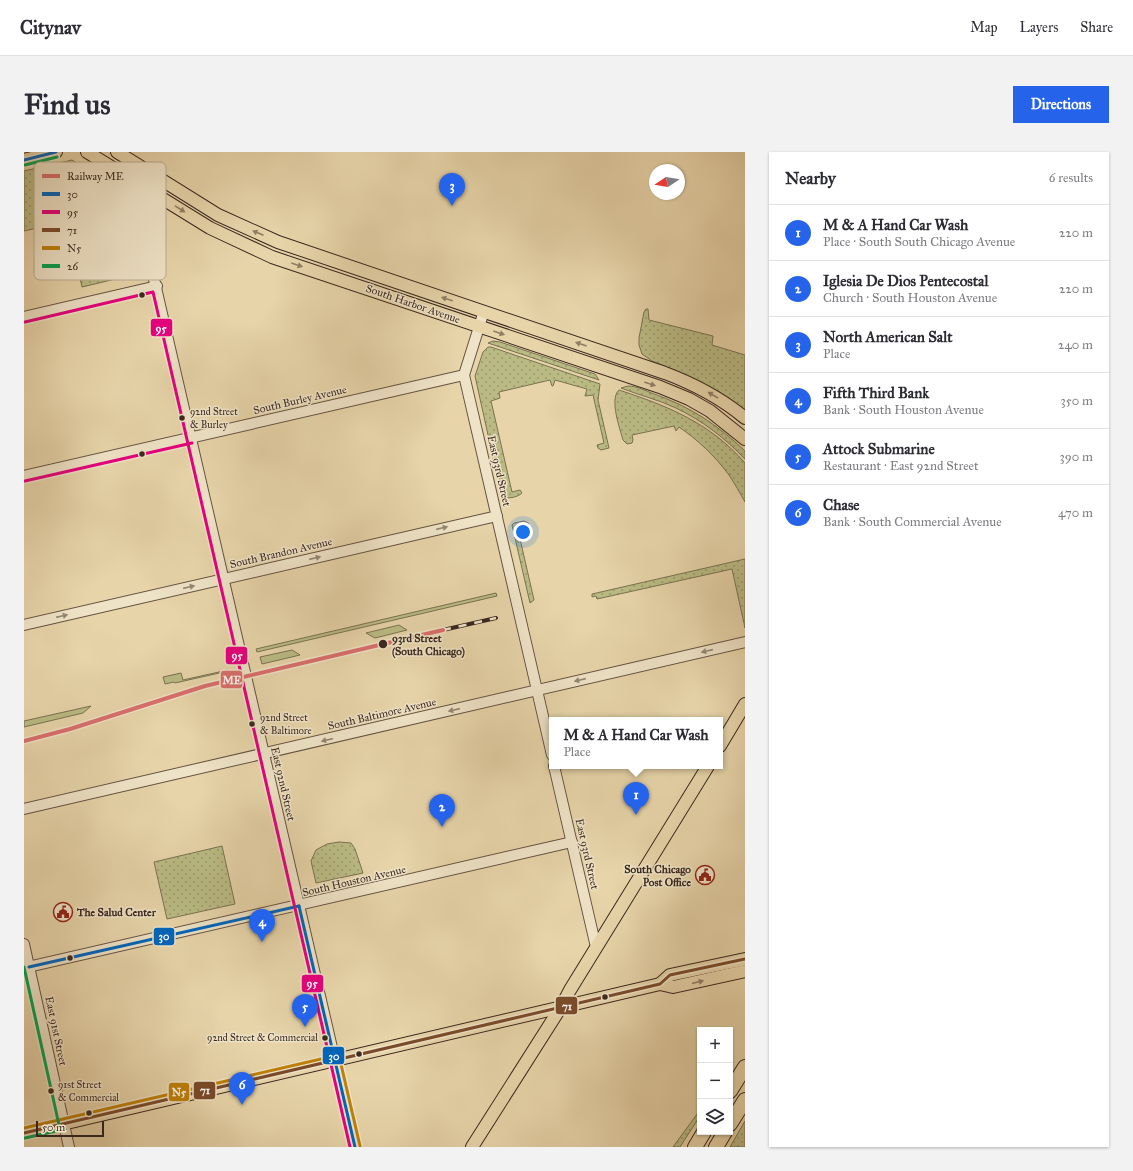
<!DOCTYPE html>
<meta charset="utf-8">
<style>
:root{--surface:#fff;--page:#f2f2f3;--text:#2b2b33;--muted:#7c7c81;--line:#e1e1e2;--accent:#2563eb}
body{margin:0;font-family:"IM FELL Great Primer",serif;background:var(--page);color:var(--text)}
.controls{position:absolute;right:12px;bottom:12px;display:grid;overflow:hidden;border-radius:0px;box-shadow:0 1px 3px #0004}
.controls button{width:36px;height:36px;display:grid;place-items:center;padding:0;border:0;border-bottom:1px solid var(--line);background:var(--surface);color:var(--text);font:20px sans-serif}
.compass{position:absolute;left:625px;top:12px;width:36px;height:36px;border-radius:50%;background:var(--surface);box-shadow:0 1px 3px #0004;rotate:258deg}
.scale{position:absolute;left:12px;bottom:10px;width:68px;box-sizing:border-box;padding-left:4px;border:2px solid #3a281f;border-top:0;font-size:11px;line-height:14px;white-space:nowrap;color:#3a281f;-webkit-text-stroke:3px #efe3c7;paint-order:stroke}
.you{position:absolute;left:499px;top:380px;width:14px;height:14px;margin:-10px;border:3px solid #fff;border-radius:50%;background:#1a73e8;box-shadow:0 0 0 6px #1a73e833}
.badge{display:grid;place-items:center;width:26px;height:26px;border-radius:50%;background:var(--accent);color:#fff;font-size:13px;font-weight:700}
.pin{position:absolute;translate:-50% -33px;filter:drop-shadow(0 1px 2px #0008)}
.pin::after{content:'';position:absolute;top:21px;width:14px;height:12px;background:inherit;clip-path:polygon(0 0,100% 0,50% 100%)}
.popup{position:absolute;left:525px;top:565px;width:174px;height:52px;box-sizing:border-box;display:grid;place-content:center;border-radius:0px;background:var(--surface);filter:drop-shadow(0 1px 3px #0005);font-size:13px;white-space:nowrap;color:var(--muted)}
.popup b{font-size:15px;color:var(--text)}
.popup::after{content:'';position:absolute;left:50%;top:100%;margin-left:-8px;border:8px solid transparent;border-top-color:var(--surface)}
.list{margin:0;padding:0;list-style:none}
h2{display:flex;justify-content:space-between;align-items:center;height:52px;margin:0;padding:0 16px;font-size:17px}
h2 small{font-size:13px;font-weight:400;color:var(--muted)}
.list li{display:grid;grid-template-columns:26px 1fr auto;gap:12px;align-items:center;box-sizing:border-box;height:56px;padding:0 16px;border-top:1px solid var(--line)}
.list b{display:block;font-size:15px;white-space:nowrap}
.list p{margin:0;font-size:13px;white-space:nowrap;color:var(--muted)}
.list em{font-size:13px;font-style:normal;color:var(--muted)}
.icon{flex:none;width:22px;height:22px;fill:none;stroke:currentColor;stroke-width:2;stroke-linecap:round;stroke-linejoin:round}
.map{position:relative;flex:none;width:721px;height:995px;overflow:hidden;border-radius:0px}
header{display:flex;align-items:center;gap:24px;box-sizing:border-box;height:56px;padding:0 20px;background:var(--surface);border-bottom:1px solid var(--line)}
header strong{font-size:19px}
nav{display:flex;gap:22px;margin-inline-start:auto;font-size:14px}
.intro{display:flex;align-items:center;justify-content:space-between;box-sizing:border-box;height:96px;padding:0 24px}
h1{margin:0;font-size:28px}
.button{padding:10px 18px;border-radius:0px;background:var(--accent);color:#fff;font-size:14px;font-weight:700}
main{display:flex;gap:24px;padding:0 24px}
aside{flex:1;background:var(--surface);border-radius:0px;box-shadow:0 1px 3px #0004}
.map>svg:first-child{display:block}
</style>
<header>
<strong>Citynav</strong>
<nav><a>Map</a><a>Layers</a><a>Share</a></nav>
</header>
<div class="intro"><h1>Find us</h1><a class="button">Directions</a></div>
<main>
<div class="map">
<svg width="721" height="995" viewBox="0 0 721 995">
<defs>
<pattern id="grass-dots" width="8" height="8" patternUnits="userSpaceOnUse"><rect width="8" height="8" fill="#babb84"/><path d="M2 2h.1M6 6h.1" fill="none" stroke="#98986b" stroke-width="1.8" stroke-linecap="round"/></pattern>
</defs>
<rect width="100%" height="100%" fill="#e7d4a9"/>
<filter id="stains"><feTurbulence type="fractalNoise" baseFrequency=".005" numOctaves="4"/><feColorMatrix values="0 0 0 0 .2 0 0 0 0 .09 0 0 0 0 .02 0 0 0 .5 -.17"/></filter>
<radialGradient id="worn" r=".72"><stop offset=".6" stop-color="#630" stop-opacity="0"/><stop offset="1" stop-color="#630" stop-opacity=".3"/></radialGradient>
<!-- grass -->
<g fill="url(#grass-dots)" stroke="#7a7252">
<path d="M48,8L117,52C112,56 106,58 102,62C98,65 95,70 93,75C88,94 110,105 112,122L58,135L43,69L0,79V19Z"/>
<path d="M622,157H624L625,168L689,184L688,193L721,203V259L695,240L655,220L628,209L618,202L615,193V186L620,160Z"/>
<path d="M469,189L476,190L568,221L571,222L575,228L464,191Z"/>
<path d="M464,195H467L576,232L574,248L585,296L577,298L574,296L573,293L580,291L569,243L561,244L563,237L531,228L529,234H528L526,228L475,240L476,246L467,249L488,340L496,338L498,341C494,345 485,347 481,345L470,310L451,224L459,200Z"/>
<path d="M604,234C613,234 622,239 630,242C665,254 694,273 721,299V307C701,286 679,269 652,256C635,248 615,243 597,236Z"/>
<path d="M595,238C644,254 686,271 721,311V350C716,341 711,332 705,323C691,304 674,288 655,275L652,279L650,274L608,283L609,288L608,291L603,292L599,288C596,277 585,247 595,238Z"/>
<path d="M500,369L504,371L505,374L504,375L494,378L510,448L506,451L488,373L490,371Z"/>
<path d="M721,407V476L708,417L573,447L572,444L568,445V442Z"/>
<path d="M315,690L327,691L331,697L339,721L292,731L287,709L292,698L303,692Z"/>
<path d="M198,694L211,752L143,767L130,710Z"/>
<path d="M676,958V964L656,995H649Z"/>
<path d="M721,969V995H706Z"/>
</g>
<!-- garden -->
<g fill="#babb84" stroke="#7a7252">
<path d="M472,441L473,444L233,500L232,497Z"/>
<path d="M375,473L383,478L351,486L342,481Z"/>
<path d="M268,498L276,503L238,512L236,505Z"/>
<path d="M204,518V519L151,531L150,530L141,532L139,525L157,521L159,528Z"/>
<path d="M67,554L59,561L0,575V569Z"/>
</g>
<g fill="none" stroke-linecap="round" stroke-linejoin="round">
<defs>
<g id="minor">
<path d="M120,84L331,995"/>
<path d="M460,159L440,223L528,603"/>
<path d="M0,165L133,134"/>
<path d="M0,324L440,223"/>
<path d="M0,473L473,364"/>
<path d="M530,614L572,795"/>
<path d="M0,657L721,490"/>
<path d="M0,792L45,995"/>
<path d="M0,816L548,690"/>
</g>
<g id="major">
<path d="M63,0L186,76L248,105L636,235L665,247L686,259L721,287"/>
<path d="M93,0L194,63L254,90L641,221C670,232 697,246 721,266"/>
<path d="M0,8L32,0"/>
<path d="M696,594L721,552"/>
<path d="M636,832L649,835L721,819"/>
<path d="M0,981L636,832L646,823L721,807"/>
<path d="M448,995L537,855L546,838L684,614"/>
</g>
<g id="highway">
<path d="M706,939L721,915"/>
<path d="M706,972L721,948"/>
<path d="M671,995L680,980"/>
<path d="M692,995L701,980"/>
</g>
</defs>
<!-- minor casing -->
<use href="#minor" stroke="#655342" stroke-width="12"/>
<!-- major casing -->
<use href="#major" stroke="#3a281f" stroke-width="14"/>
<!-- highway casing -->
<use href="#highway" stroke="#3a281f" stroke-width="16"/>
<!-- minor -->
<use href="#minor" stroke="#efe3c7" stroke-width="10"/>
<!-- major -->
<use href="#major" stroke="#e7d4a9" stroke-width="12"/>
<!-- highway -->
<use href="#highway" stroke="#e7d4a9" stroke-width="14"/>
<defs>
<path id="rail" d="M419,478L472,466"/>
</defs>
<!-- rail casing -->
<use href="#rail" stroke="#3a281f" stroke-width="4"/>
<!-- rail -->
<use href="#rail" stroke="#efe3c7" stroke-width="2.5" stroke-dasharray="8" stroke-linecap="butt"/>
<defs>
<g id="bus-1">
<path d="M0,8L32,0"/>
<path d="M275,754L331,995"/>
<path d="M5,815L275,754"/>
</g>
<g id="bus-2">
<path d="M1,170L129,140L326,995"/>
<path d="M1,329L168,291"/>
</g>
<path id="bus-3" d="M0,981L636,832L646,823L721,807"/>
<g id="bus-4">
<path d="M316,908L336,994"/>
<path d="M0,976L310,904"/>
</g>
<g id="bus-5">
<path d="M1,13L33,5"/>
<path d="M0,815L35,973"/>
<path d="M1,986L41,977"/>
</g>
</defs>
<!-- bus-1 casing -->
<use href="#bus-1" stroke="#efe3c7" stroke-width="6"/>
<!-- bus-2 casing -->
<use href="#bus-2" stroke="#efe3c7" stroke-width="6"/>
<!-- bus-3 casing -->
<use href="#bus-3" stroke="#efe3c7" stroke-width="6"/>
<!-- bus-4 casing -->
<use href="#bus-4" stroke="#efe3c7" stroke-width="6"/>
<!-- bus-5 casing -->
<use href="#bus-5" stroke="#efe3c7" stroke-width="6"/>
<!-- bus-1 -->
<use href="#bus-1" stroke="#0065bd" stroke-width="3"/>
<!-- bus-2 -->
<use href="#bus-2" stroke="#e5007d" stroke-width="3"/>
<!-- bus-3 -->
<use href="#bus-3" stroke="#7a4b2a" stroke-width="3"/>
<!-- bus-4 -->
<use href="#bus-4" stroke="#be8009" stroke-width="3"/>
<!-- bus-5 -->
<use href="#bus-5" stroke="#03a04e" stroke-width="3"/>
<defs>
<path id="rail-1" d="M0,589L46,577L181,534L419,478"/>
</defs>
<!-- rail-1 casing -->
<use href="#rail-1" stroke="#efe3c7" stroke-width="7"/>
<!-- rail-1 -->
<use href="#rail-1" stroke="#da6f6d" stroke-width="4"/>
</g>
<!-- one-way arrows -->
<defs><path id="oneway-solid" d="M-6-.8H1V-3.2L6.5 0L1 3.2V.8H-6Z"/></defs>
<g fill="#907e64">
<use href="#oneway-solid" transform="translate(156 57) rotate(32)"/>
<use href="#oneway-solid" transform="translate(234 81) rotate(-157)"/>
<use href="#oneway-solid" transform="translate(273 113) rotate(19)"/>
<use href="#oneway-solid" transform="translate(423 147) rotate(-162)"/>
<use href="#oneway-solid" transform="translate(475 181) rotate(19)"/>
<use href="#oneway-solid" transform="translate(557 192) rotate(-161)"/>
<use href="#oneway-solid" transform="translate(626 232) rotate(19)"/>
<use href="#oneway-solid" transform="translate(689 243) rotate(-149)"/>
<use href="#oneway-solid" transform="translate(674 830) rotate(-13)"/>
</g>
<g fill="#948673">
<use href="#oneway-solid" transform="translate(418 376) rotate(-13)"/>
<use href="#oneway-solid" transform="translate(291 406) rotate(-13)"/>
<use href="#oneway-solid" transform="translate(165 435) rotate(-13)"/>
<use href="#oneway-solid" transform="translate(38 464) rotate(-13)"/>
<use href="#oneway-solid" transform="translate(683 499) rotate(167)"/>
<use href="#oneway-solid" transform="translate(556 528) rotate(167)"/>
<use href="#oneway-solid" transform="translate(430 558) rotate(167)"/>
<use href="#oneway-solid" transform="translate(303 588) rotate(167)"/>
</g>
<!-- icons -->
<defs>
<symbol id="civic-ring" viewBox="-11 -11 22 22"><circle r="9.5" fill="#efe3c7" stroke="#8f2418" stroke-width="1.5"/><path d="M-.6-6.5H3V-4.5H.6V-3L4-1V1h2V6H-6V1h2V-1L-.6-3ZM-1.2 2.5V6h2.4V2.5Z" fill="#8f2418"/></symbol>
</defs>
<g fill-rule="evenodd">
<use href="#civic-ring" x="670" y="712" width="22" height="22"/>
<use href="#civic-ring" x="28" y="749" width="22" height="22"/>
</g>
<!-- markers -->
<g fill="#3a281f" stroke="#efe3c7" stroke-width="1.5">
<circle cx="118" cy="143" r="3.5"/>
<circle cx="158" cy="266" r="3.5"/>
<circle cx="118" cy="302" r="3.5"/>
<circle cx="359" cy="492" r="5"/>
<circle cx="228" cy="572" r="3.5"/>
<circle cx="46" cy="806" r="3.5"/>
<circle cx="581" cy="845" r="3.5"/>
<circle cx="301" cy="886" r="3.5"/>
<circle cx="335" cy="902" r="3.5"/>
<circle cx="27" cy="939" r="3.5"/>
<circle cx="65" cy="961" r="3.5"/>
</g>
<g text-anchor="middle" dominant-baseline="central" stroke-width="3" stroke-linejoin="round" paint-order="stroke">
<!-- bus labels -->
<g font-size="10" fill="#3a281f" stroke="#efe3c7" text-anchor="start">
<text x="166" y="260">92nd Street<tspan x="166" dy="13">&amp; Burley</tspan></text>
<text x="236" y="566">92nd Street<tspan x="236" dy="13">&amp; Baltimore</tspan></text>
<text x="294" y="886" text-anchor="end">92nd Street &amp; Commercial</text>
<text x="34" y="933">91st Street<tspan x="34" dy="13">&amp; Commercial</tspan></text>
</g>
<!-- street labels -->
<g font-size="11" fill="#3a281f" stroke="#efe3c7">
<text transform="translate(389 152) rotate(19)">South Harbor Avenue</text>
<text transform="translate(276 248) rotate(-13)">South Burley Avenue</text>
<text transform="translate(475 319) rotate(77)">East 93rd Street</text>
<text transform="translate(257 401) rotate(-13)">South Brandon Avenue</text>
<text transform="translate(358 562) rotate(-13)">South Baltimore Avenue</text>
<text transform="translate(259 632) rotate(77)">East 92nd Street</text>
<text transform="translate(563 702) rotate(77)">East 93rd Street</text>
<text transform="translate(330 729) rotate(-13)">South Houston Avenue</text>
<text transform="translate(32 879) rotate(78)">East 91st Street</text>
</g>
<!-- stop labels -->
<g font-size="11" font-weight="bold" fill="#3a281f" stroke="#efe3c7" text-anchor="start">
<text x="368" y="486">93rd Street<tspan x="368" dy="13">(South Chicago)</tspan></text>
</g>
<!-- poi labels -->
<g font-size="11" font-weight="bold" fill="#3a281f" stroke="#efe3c7" text-anchor="end">
<text x="667" y="717">South Chicago<tspan x="667" dy="13">Post Office</tspan></text>
<text x="53" y="760" text-anchor="start">The Salud Center</text>
</g>
</g>
<!-- legend -->
<rect x="10" y="10" width="132" height="118" rx="6" fill="#efe3c7" stroke="#b9ab95" stroke-width="1"/>
<rect x="18" y="22" width="18" height="4" fill="#da6f6d"/>
<rect x="18" y="40" width="18" height="4" fill="#0065bd"/>
<rect x="18" y="58" width="18" height="4" fill="#e5007d"/>
<rect x="18" y="76" width="18" height="4" fill="#7a4b2a"/>
<rect x="18" y="94" width="18" height="4" fill="#be8009"/>
<rect x="18" y="112" width="18" height="4" fill="#03a04e"/>
<g font-size="11" fill="#3a281f">
<text x="43" y="28">Railway ME</text>
<text x="43" y="46">30</text>
<text x="43" y="64">95</text>
<text x="43" y="82">71</text>
<text x="43" y="100">N5</text>
<text x="43" y="118">26</text>
</g>
<g stroke="#efe3c7" stroke-width="1.5">
<rect x="126" y="166" width="23" height="19" rx="4" fill="#e5007d"/>
<rect x="201" y="494" width="23" height="19" rx="4" fill="#e5007d"/>
<rect x="196" y="518" width="23" height="19" rx="4" fill="#da6f6d"/>
<rect x="129" y="775" width="22" height="19" rx="4" fill="#0065bd"/>
<rect x="277" y="822" width="23" height="19" rx="4" fill="#e5007d"/>
<rect x="531" y="844" width="23" height="19" rx="4" fill="#7a4b2a"/>
<rect x="298" y="894" width="23" height="19" rx="4" fill="#0065bd"/>
<rect x="169" y="929" width="23" height="19" rx="4" fill="#7a4b2a"/>
<rect x="144" y="930" width="22" height="20" rx="4" fill="#be8009"/>
</g>
<g font-size="11" text-anchor="middle" font-weight="bold" fill="#fff">
<text x="137" y="180">95</text>
<text x="213" y="507">95</text>
<text x="208" y="532">ME</text>
<text x="140" y="788">30</text>
<text x="288" y="835">95</text>
<text x="543" y="858">71</text>
<text x="310" y="908">30</text>
<text x="181" y="942">71</text>
<text x="155" y="944">N5</text>
</g>
<rect width="100%" height="100%" filter="url(#stains)"/>
<rect width="100%" height="100%" fill="url(#worn)"/>
</svg>
<div class="controls">
<button>+</button>
<button>−</button>
<button><svg class="icon" aria-label="layers" viewBox="0 0 24 24"><path d="M12 4l9 5-9 5-9-5zM3 14l9 5 9-5"/></svg></button>
</div>
<svg class="compass" viewBox="-18 -18 36 36"><path d="M0-13l5 13h-10z" fill="#e53935"/><path d="M0 13l5-13h-10z" fill="#7c7c81"/></svg>
<div class="scale">50 m</div>
<div class="you"></div>
<div class="pin badge" style="left:612px;top:663px">1</div>
<div class="popup"><b>M &amp; A Hand Car Wash</b>Place</div>
<div class="pin badge" style="left:418px;top:675px">2</div>
<div class="pin badge" style="left:428px;top:54px">3</div>
<div class="pin badge" style="left:238px;top:790px">4</div>
<div class="pin badge" style="left:281px;top:875px">5</div>
<div class="pin badge" style="left:218px;top:953px">6</div>
</div>
<aside>
<h2>Nearby<small>6 results</small></h2>
<ul class="list">
<li><span class="badge">1</span><div><b>M &amp; A Hand Car Wash</b><p>Place · South South Chicago Avenue</p></div><em>220 m</em></li>
<li><span class="badge">2</span><div><b>Iglesia De Dios Pentecostal</b><p>Church · South Houston Avenue</p></div><em>220 m</em></li>
<li><span class="badge">3</span><div><b>North American Salt</b><p>Place</p></div><em>240 m</em></li>
<li><span class="badge">4</span><div><b>Fifth Third Bank</b><p>Bank · South Houston Avenue</p></div><em>350 m</em></li>
<li><span class="badge">5</span><div><b>Attock Submarine</b><p>Restaurant · East 92nd Street</p></div><em>390 m</em></li>
<li><span class="badge">6</span><div><b>Chase</b><p>Bank · South Commercial Avenue</p></div><em>470 m</em></li>
</ul>
</aside>
</main>
